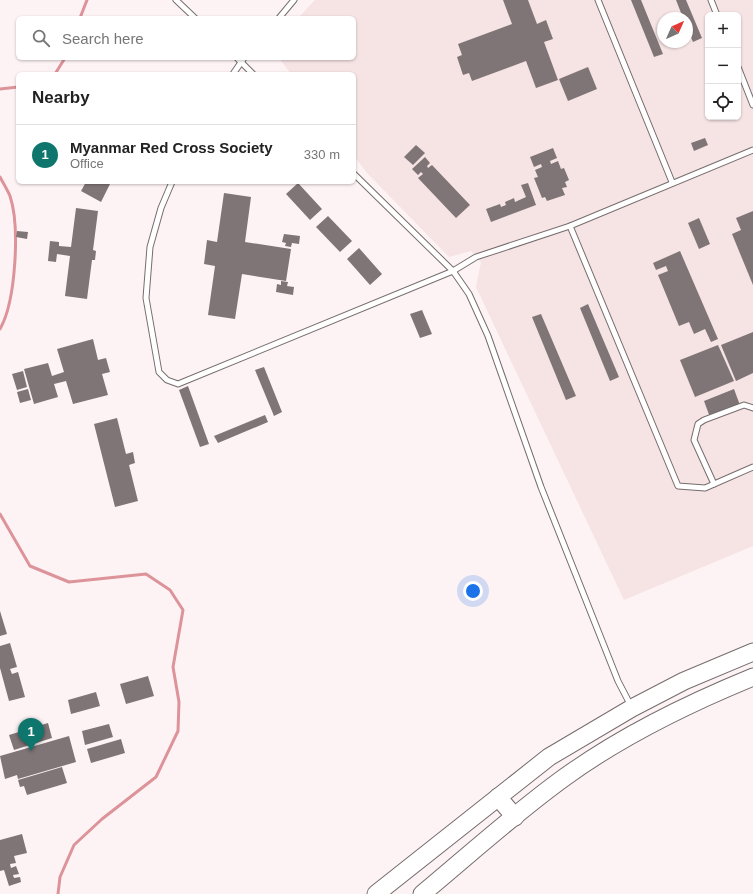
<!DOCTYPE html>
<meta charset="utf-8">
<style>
:root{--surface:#fff;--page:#f6f6f6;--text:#222;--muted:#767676;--line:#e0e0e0;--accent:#0f766e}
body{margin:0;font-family:Arial,sans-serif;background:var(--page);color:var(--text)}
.controls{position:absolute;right:12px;top:12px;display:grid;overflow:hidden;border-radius:6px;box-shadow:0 1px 3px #0004}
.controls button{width:36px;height:36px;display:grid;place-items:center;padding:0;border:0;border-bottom:1px solid var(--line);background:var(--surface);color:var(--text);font:20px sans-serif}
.compass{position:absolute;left:657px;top:12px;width:36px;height:36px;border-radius:50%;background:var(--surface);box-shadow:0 1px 3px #0004;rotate:45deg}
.you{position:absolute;left:473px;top:591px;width:14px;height:14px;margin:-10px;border:3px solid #fff;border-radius:50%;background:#1a73e8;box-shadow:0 0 0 6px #1a73e833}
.badge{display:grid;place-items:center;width:26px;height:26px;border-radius:50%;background:var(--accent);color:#fff;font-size:13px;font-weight:700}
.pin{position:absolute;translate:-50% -33px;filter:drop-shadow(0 1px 2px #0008)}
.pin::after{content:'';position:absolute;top:21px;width:14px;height:12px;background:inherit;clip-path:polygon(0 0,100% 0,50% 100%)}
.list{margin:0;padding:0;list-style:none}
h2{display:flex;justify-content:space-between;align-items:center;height:52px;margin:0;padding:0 16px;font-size:17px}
h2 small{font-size:13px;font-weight:400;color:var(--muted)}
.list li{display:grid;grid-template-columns:26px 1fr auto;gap:12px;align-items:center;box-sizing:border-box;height:60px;padding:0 16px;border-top:1px solid var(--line)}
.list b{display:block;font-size:15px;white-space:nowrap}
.list p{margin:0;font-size:13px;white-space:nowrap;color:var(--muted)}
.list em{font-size:13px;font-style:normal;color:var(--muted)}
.icon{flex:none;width:22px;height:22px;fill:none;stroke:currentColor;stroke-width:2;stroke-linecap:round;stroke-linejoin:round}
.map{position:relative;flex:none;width:753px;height:894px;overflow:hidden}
.search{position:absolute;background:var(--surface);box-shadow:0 1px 3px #0004;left:16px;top:16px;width:340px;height:44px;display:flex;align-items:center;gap:10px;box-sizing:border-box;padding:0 14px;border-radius:6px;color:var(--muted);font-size:15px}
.panel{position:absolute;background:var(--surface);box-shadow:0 1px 3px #0004;left:16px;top:72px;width:340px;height:112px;border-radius:6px}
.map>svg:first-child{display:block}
</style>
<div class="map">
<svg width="753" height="894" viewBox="0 0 753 894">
<rect width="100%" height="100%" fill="#fef3f4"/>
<!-- built -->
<path fill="#f6e3e4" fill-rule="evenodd" d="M315,0H753V546L624,600L476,287L481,262L471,251L449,257L367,173L354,156V74H291L279,58H354V18H298ZM708,15H738V117H708ZM663,18H687V42H663Z"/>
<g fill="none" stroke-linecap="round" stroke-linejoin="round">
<!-- stream -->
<g stroke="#dc939a" stroke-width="3">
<path d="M80,18L87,0"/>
<path d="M55,74L65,58"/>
<path d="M0,89L18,87"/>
<path d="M0,177C3,183 7,189 10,196C20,226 16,301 0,329"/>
<path d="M0,514L30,566L69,582L146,574L170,590L183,610L173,667L179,702L178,731L156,777L102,819L74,845L60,877L58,894"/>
</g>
</g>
<!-- building -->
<g fill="#7f7576">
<path d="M503,0H528L537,24L546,20L553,39L544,42L558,80L536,88L526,61L472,81L469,73L463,75L457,57L462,55L458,44L512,24Z"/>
<path d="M631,0H641L663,54L654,57Z"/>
<path d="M676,0H686L702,38L693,42L687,28V18H683Z"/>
<path d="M588,67L597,89L568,101L559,79Z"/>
<path d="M705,138L708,145L694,151L691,143Z"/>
<path d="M416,145L425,153L413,165L404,157Z"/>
<path d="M553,148L557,158L550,161L551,164L558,161L561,169L564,168L569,180L565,182L567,187L562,188L565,195L547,201L545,197L542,198L534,178L538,177L535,170L542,167L541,164L534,167L530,157Z"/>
<path d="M425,157L430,163L427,166L428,168L432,165L470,205L456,218L418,178L423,174L421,172L418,175L412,169Z"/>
<path d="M86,182H111L101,202L81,191Z"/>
<path d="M298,183L322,209L310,220L286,194Z"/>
<path d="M528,183L536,205L491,222L486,209L500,204L501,207L506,205L505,202L514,198L515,202L526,197L521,185Z"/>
<path d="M224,193L251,197L245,242L291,249L286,281L242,274L235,319L208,315L215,266L204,264L207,240L217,242Z"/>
<path d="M76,208L98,211L93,250L96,251L95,260H92L87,299L65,296L70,256L57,254L56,262L48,261L50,241L59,242V246L71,247Z"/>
<path d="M753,211V285L732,234L741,230L736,218Z"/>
<path d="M328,216L352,241L340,252L316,227Z"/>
<path d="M699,218L710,244L699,249L688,223Z"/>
<path d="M17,231L28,232L27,239L16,237Z"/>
<path d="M284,234L300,236L299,244L292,243L291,247L285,246L286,243L282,242Z"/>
<path d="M359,248L382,274L370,285L347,259Z"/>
<path d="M680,251L718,339L711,342L705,329L694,334L689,322L679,326L658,275L668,271L666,266L656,270L653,263Z"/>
<path d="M281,281L288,282L287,286L294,287L293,295L276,292L277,284L281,285Z"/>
<path d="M588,304L619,377L610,381L580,308Z"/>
<path d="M422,310L432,334L420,338L410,314Z"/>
<path d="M541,314L576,396L566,400L532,317Z"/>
<path d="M753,332V373L736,381L721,345Z"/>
<path d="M93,339L98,360L106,358L110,372L102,374L108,395L73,404L66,381L54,384L58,397L34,404L24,369L48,363L52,376L64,372L57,349Z"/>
<path d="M718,345L734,381L695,397L680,360Z"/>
<path d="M264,367L282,412L274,416L255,370Z"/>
<path d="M23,371L27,387L17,390L12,374Z"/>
<path d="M188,386L209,444L200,447L179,390Z"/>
<path d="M28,389L31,400L20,403L17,392Z"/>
<path d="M734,389L741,408L711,420L704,401Z"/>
<path d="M265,415L268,422L218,443L214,436Z"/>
<path d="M117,418L126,454L133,452L135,463L129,465L138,501L115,507L94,424Z"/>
<path d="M0,611L7,634L0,636Z"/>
<path d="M10,643L17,667L10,669L12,674L18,672L25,697L9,701L0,668V646Z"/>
<path d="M148,676L154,696L126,704L120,684Z"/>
<path d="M96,692L100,706L71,714L68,700Z"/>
<path d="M48,723L52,738L14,750L9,735Z"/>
<path d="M109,724L113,737L85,745L82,731Z"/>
<path d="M69,736L76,762L18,779L17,775L5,779L0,756Z"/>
<path d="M121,739L125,753L91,763L87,749Z"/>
<path d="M62,767L67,783L27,795L24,786L20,787L18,780Z"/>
<path d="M22,834L27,853L14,856L16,863L10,864L11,868L16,866L19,874L13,875L14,878L20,877L21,882L9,886L4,870L0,871V840Z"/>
</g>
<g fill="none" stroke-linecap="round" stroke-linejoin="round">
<defs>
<g id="service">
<path d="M176,0L195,18"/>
<path d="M598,0L672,182"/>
<path d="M711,0L717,15"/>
<path d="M279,18L294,0"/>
<path d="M237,58L253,74"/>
<path d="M738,67L753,105"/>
<path d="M233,74L244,58"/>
<path d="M354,174L453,271L469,294L488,336L541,487L618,681L631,706"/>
<path d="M172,182L161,208L150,247L146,298L159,372L167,380L178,384L453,271L476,257L570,226L753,150"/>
<path d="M570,226L678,486L705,488L753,467"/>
<path d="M714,484L694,440L698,424L704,420L744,405L753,408"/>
</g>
<g id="primary">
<path d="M376,894L549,757L632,708L684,681L753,652"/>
<path d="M422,894C469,855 515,813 565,777C623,735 687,704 753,677"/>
</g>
<path id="trunk" d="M498,797L515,817"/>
</defs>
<!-- service casing -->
<use href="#service" stroke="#766d6d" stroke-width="7"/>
<!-- primary casing -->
<use href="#primary" stroke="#766d6d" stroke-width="19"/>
<!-- trunk casing -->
<use href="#trunk" stroke="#766d6d" stroke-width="19"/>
<!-- service -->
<use href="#service" stroke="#fff" stroke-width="5"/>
<!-- primary -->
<use href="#primary" stroke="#fff" stroke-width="17"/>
<!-- trunk -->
<use href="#trunk" stroke="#fff" stroke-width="17"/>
</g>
</svg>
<div class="controls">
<button>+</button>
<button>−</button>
<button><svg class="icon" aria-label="locate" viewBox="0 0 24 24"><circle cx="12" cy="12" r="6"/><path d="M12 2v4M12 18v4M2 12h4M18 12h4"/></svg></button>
</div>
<svg class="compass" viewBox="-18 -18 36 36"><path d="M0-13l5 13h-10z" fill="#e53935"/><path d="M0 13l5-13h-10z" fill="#767676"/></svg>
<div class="you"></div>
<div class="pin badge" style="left:31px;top:751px">1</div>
<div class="search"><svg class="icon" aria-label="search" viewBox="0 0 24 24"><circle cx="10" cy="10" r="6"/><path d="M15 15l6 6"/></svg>Search here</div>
<section class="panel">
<h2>Nearby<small></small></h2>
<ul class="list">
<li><span class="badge">1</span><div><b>Myanmar Red Cross Society</b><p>Office</p></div><em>330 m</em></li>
</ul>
</section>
</div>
